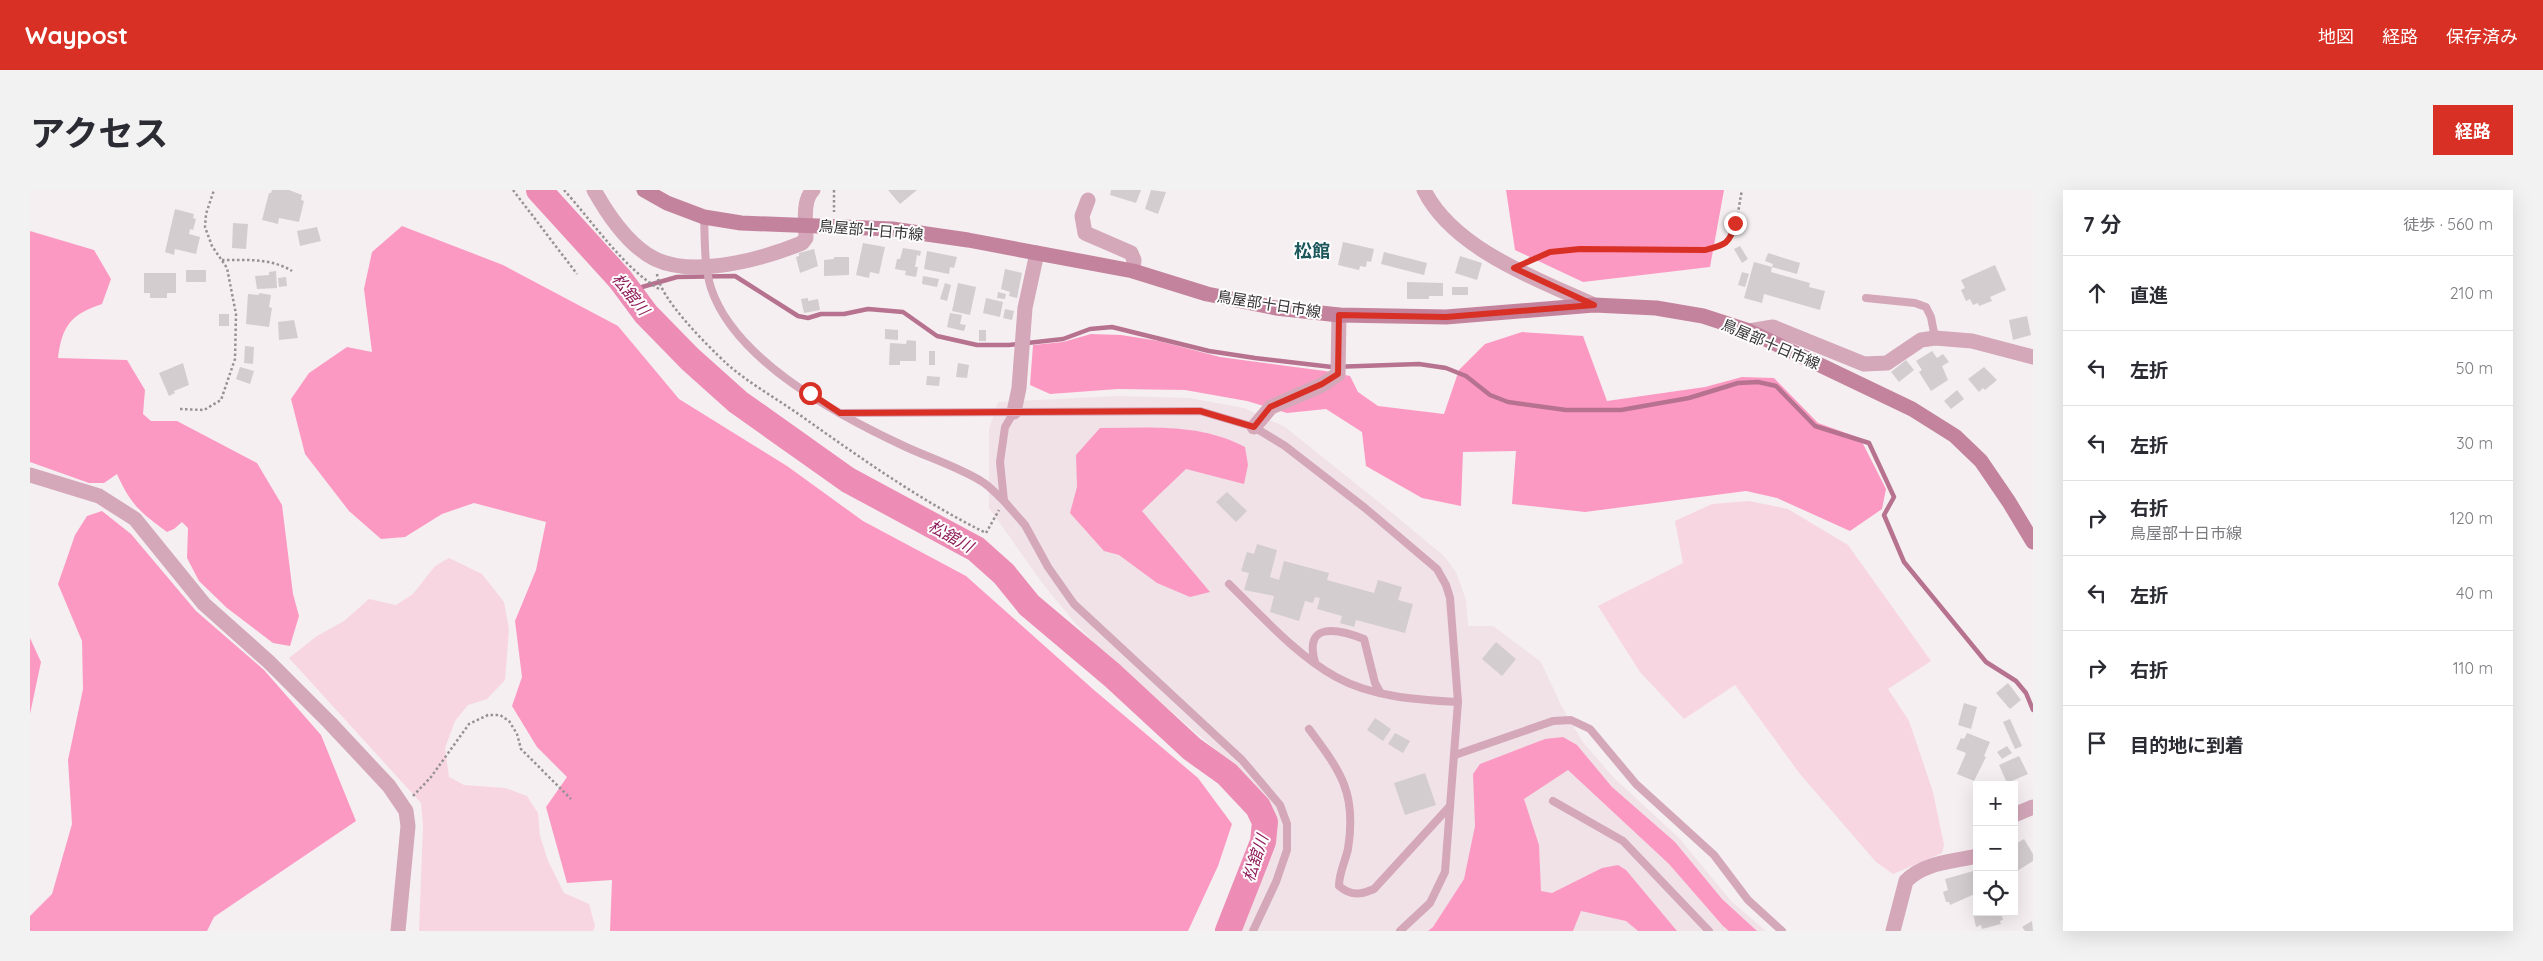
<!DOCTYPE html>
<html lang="ja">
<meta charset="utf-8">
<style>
:root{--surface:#fff;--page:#f2f2f3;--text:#2b2b33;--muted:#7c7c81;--line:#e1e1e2;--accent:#d93025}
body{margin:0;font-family:Quicksand,"Noto Sans JP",sans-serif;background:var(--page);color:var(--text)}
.controls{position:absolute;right:15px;bottom:15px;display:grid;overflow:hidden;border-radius:0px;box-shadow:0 5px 20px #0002}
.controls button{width:45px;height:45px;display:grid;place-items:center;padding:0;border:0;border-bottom:1px solid var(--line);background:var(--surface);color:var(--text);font:25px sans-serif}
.stop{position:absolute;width:15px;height:15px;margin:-11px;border:4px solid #d93025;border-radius:50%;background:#fff}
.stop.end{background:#d93025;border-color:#fff;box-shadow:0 1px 5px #0008}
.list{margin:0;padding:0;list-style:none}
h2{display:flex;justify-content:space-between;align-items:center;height:65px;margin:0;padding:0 20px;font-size:21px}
h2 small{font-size:16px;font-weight:400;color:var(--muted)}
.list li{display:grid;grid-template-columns:32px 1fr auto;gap:15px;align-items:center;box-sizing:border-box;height:75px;padding:0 20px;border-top:1px solid var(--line)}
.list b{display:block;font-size:19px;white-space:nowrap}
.list p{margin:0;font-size:16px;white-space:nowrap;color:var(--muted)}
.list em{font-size:16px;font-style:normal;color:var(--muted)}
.icon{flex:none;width:28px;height:28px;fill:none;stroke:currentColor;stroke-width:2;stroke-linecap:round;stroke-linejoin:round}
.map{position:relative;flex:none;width:2003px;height:741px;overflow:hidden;border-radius:0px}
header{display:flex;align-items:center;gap:30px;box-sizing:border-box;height:70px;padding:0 25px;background:var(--accent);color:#fff}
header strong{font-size:24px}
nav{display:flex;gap:28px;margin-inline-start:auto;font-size:18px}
.intro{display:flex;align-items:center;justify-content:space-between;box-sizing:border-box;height:120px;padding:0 30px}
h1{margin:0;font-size:35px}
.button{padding:12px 22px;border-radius:0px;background:var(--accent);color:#fff;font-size:18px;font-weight:700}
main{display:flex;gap:30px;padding:0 30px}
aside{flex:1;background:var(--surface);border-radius:0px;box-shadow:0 5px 20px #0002}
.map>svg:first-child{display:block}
</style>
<header>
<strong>Waypost</strong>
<nav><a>地図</a><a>経路</a><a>保存済み</a></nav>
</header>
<div class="intro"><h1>アクセス</h1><a class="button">経路</a></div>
<main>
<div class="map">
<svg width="2003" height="741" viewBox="0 0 2003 741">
<rect width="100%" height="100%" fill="#f5eff1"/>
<!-- built -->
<path fill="#f0e2e7" d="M1088,206L1159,208L1214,218L1255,237L1350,313L1414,366L1426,382L1436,410L1438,436H1463L1511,472L1531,515L1552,551L1584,588L1648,647L1702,712L1736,741H1210L1246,657L1244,632L1236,611L1224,593L1073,462L1046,434L1013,394L959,318V239L968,212Z"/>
<!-- green -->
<g fill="#f7d6e2">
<path d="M1719,311L1758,319L1818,355L1901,471L1858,499L1879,531L1903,602L1914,655L1912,663L1863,684L1846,672L1770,584L1705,495L1654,529L1610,482L1568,416L1653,373L1645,331L1682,314Z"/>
<path d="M419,368L452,384L474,412L479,439L475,490L457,509L438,515L425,531L415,558L419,587L434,595L475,598L497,606L508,623L510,646L518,671L534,703L559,714L565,736L563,741H389L393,636L391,613L259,468L287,446L314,431L339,409L366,415L383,404L405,376Z"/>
</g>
<!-- forest -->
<g fill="#fc99c3">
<path d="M1476,0H1694L1680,77L1553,92L1485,60Z"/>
<path d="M372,36L473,75L588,136L649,209L757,276L833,331L936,386L1064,500L1168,588L1202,634L1188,676L1158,741H580L582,690L537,693L516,617L537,587L507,557L482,516L492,487L485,431L506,380L516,332L444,313L412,324L375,347L351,349L319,321L275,264L261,209L279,183L317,157L342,162L334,99L342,62Z"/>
<path d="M0,41L64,60L81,89L72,114C41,124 32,136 28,168L97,170L115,200L113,224L121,231H147L227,273L252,315L263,404L269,426L260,456L243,453L197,418L169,391L157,368L158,338L152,332L144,339L137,342C110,322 101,315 87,284L74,293H59L0,272Z"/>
<path d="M1492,142L1553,146L1577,211L1675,197L1712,187L1744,188L1788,233L1830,248L1856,299L1852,319L1820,341L1747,308L1716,301L1555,322L1482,314L1486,261L1433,262L1431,316L1392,308L1336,276L1332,242L1296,219L1257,223L1217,211L1155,200L1088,199L1020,204L1000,195L1003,155L1033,152L1061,144L1091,145L1129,151L1190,167L1295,181L1320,186L1328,202L1348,216L1414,224L1429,180L1455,154Z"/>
<path d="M1070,238C1121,238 1169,233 1215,257L1218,275L1214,294L1156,279L1112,321L1180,402L1160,407L1127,393L1089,365L1074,361L1040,323L1047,297L1046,265Z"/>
<path d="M72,321L101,344L166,421L234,480L291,545L326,631L184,727L177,741H0V726L22,704L42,634L38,570L53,499L52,451L28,394L45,345L57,326Z"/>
<path d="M0,448L11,472L0,524Z"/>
<path d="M1533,547L1547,555L1582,597L1645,652L1692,709L1727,741H1699L1693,736L1639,674L1538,580L1494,609L1509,655L1511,701L1522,703L1572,678L1588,675L1596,680L1647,741H1608L1596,731L1551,721L1543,741H1398L1403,737L1434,689L1445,636L1443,584L1450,574L1515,549Z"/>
</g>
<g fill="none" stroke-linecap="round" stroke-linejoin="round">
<!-- stream -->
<path stroke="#b6728e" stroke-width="4.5" d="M603,107L612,97L647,87L705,86L768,126L778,128L791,124H814L838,119L873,122L907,146L947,155H979L1033,149L1060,139L1082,137L1179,161L1225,168L1302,177L1389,174L1416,178L1436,186L1460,205L1478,212L1536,220H1591L1659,208L1708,193L1728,192L1746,196L1785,236L1839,253L1864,307L1854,325L1874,372L1956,472L1986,491L1996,503L2003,520"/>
<!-- river -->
<path stroke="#ed8cb5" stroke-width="26" d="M509,0L590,89L616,124L660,169L708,212L818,290L946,359L974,384L999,415L1082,485L1162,559L1197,584L1228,617L1235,632L1233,652L1198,741"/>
</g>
<!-- building -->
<g fill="#d3cdcf">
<path d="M242,0H259L272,5L271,10L274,11L269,32L249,28L248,34L232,30L239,3H241Z"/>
<path d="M858,0H887L870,14Z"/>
<path d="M1081,0H1111L1106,13L1080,5Z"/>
<path d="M1121,0L1136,2L1128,24L1115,19Z"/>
<path d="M145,19L164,24L163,28L166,29L163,40L160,39L159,44L170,47L166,64L145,59L144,65L135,62Z"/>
<path d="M203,33L218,34L216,59L202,58Z"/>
<path d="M287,37L291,51L270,56L267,41Z"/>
<path d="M1313,52L1344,59L1341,72L1337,71L1336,77L1330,76L1329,80L1308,75Z"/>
<path d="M833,53L855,57L849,84L840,82L839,88L826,85Z"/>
<path d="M1710,56L1718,69L1712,73L1704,59Z"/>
<path d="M873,58L891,61L890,66L887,65L885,77H888L886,87L875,85L876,81L865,79L867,69H870Z"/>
<path d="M784,59L788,76L770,83L766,67L769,66V63Z"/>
<path d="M897,61L927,67L924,78L920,77L919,84L894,79Z"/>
<path d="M1354,62L1397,73L1394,85L1351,74Z"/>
<path d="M1738,63L1770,73L1767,84L1742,77L1743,74L1735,71Z"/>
<path d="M1430,66L1452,73L1447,90L1425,83Z"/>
<path d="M804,67H819V85L794,86V70L804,69Z"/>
<path d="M1724,72L1742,77L1741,82L1780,93L1779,97L1795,101L1790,120L1734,104L1732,113L1714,108Z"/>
<path d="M1965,75L1976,100L1960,107L1962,111L1949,116L1948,113L1943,115L1940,109L1936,111L1931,100L1935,98L1931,90Z"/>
<path d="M975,79L992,83L987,108L979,106L980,102L971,99Z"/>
<rect x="156" y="80" width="20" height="12"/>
<path d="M246,81L247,98L227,99L225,86L239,85V82Z"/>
<path d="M1712,82L1719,84L1715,97L1708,95Z"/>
<path d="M114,83H146V103H137V108H120V103H114Z"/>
<path d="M893,86L909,89L907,97L892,94Z"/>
<path d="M256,87L257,96L249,97L248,88Z"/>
<path d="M1377,92L1413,93V106H1399V109H1377Z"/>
<path d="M915,93L921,95L917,111L910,109Z"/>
<path d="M928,93L946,97L940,125L922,121Z"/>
<rect x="1422" y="97" width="16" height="8"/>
<path d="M968,102L976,104L975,109L967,108Z"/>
<path d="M229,103L241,105L239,117L242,118L239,137L216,134L218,104L229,105Z"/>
<path d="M778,108V111L788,109L790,120L774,123L771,109Z"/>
<path d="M956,108L973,112L970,127L953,123Z"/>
<path d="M975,119L984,121L982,130L973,128Z"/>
<path d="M920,123L932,125L930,134L936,135L934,141L917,137Z"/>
<rect x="189" y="124" width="10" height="12"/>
<path d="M1997,126L2001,145L1983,150L1979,130Z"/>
<path d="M264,130L268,148L249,150L248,132Z"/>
<path d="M855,139L868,140V150L855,149Z"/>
<rect x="949" y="140" width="7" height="11"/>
<path d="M877,150L886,151V171H870V175H859L860,153L876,154Z"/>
<path d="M215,156L224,157L223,174L214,173Z"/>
<rect x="899" y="161" width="6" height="14"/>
<path d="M1902,161L1907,168L1913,164L1919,172L1912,176L1918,190L1901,201L1889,182L1892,180L1886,171Z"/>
<path d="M1876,170L1884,180L1869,192L1861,182Z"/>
<path d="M153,173L159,195L144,201L145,203L139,206L129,183Z"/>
<path d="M928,173L939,175L937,188L926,187Z"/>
<path d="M210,177L224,181L220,194L206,189Z"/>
<path d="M1954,177L1967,190L1955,200L1953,198L1949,202L1938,189Z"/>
<path d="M897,186L910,187L909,196L896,195Z"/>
<path d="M1927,200L1934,209L1921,219L1914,211Z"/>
<path d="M1197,302L1217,321L1206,332L1186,312Z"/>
<path d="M1227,354L1247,360L1240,387L1249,390L1254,371L1299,383L1297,390L1344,403L1348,390L1372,397L1368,410L1383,414L1375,443L1326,430L1324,437L1310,433L1312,426L1287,419L1290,408L1285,407L1283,413L1275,411L1269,431L1240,422L1244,406L1214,400L1219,383L1211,381L1217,362L1224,364Z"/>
<path d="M1466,452L1486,469L1472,486L1452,469Z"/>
<path d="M1978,493L1991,510L1980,519L1966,503Z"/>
<path d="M1934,513L1947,517L1941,539L1928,535Z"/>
<path d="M1345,528L1361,539L1353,551L1337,540Z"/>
<path d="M1980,529L1992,556L1985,559L1973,532Z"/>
<path d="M1365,543L1380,551L1373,563L1358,554Z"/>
<path d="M1937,543L1960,552L1954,566L1956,567L1944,591L1927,584L1936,563L1926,559L1931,548L1934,549Z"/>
<path d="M1977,556L1982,563L1972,569L1967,562Z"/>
<path d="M1989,566L1998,584L1977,593L1969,575Z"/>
<path d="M1395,583L1406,615L1375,625L1364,593Z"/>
<path d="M1994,649L2003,664V671L1984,683V655Z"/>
<path d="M1947,680V689L1944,690L1947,703L1920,715L1919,712H1916L1913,702L1918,700L1915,689Z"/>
<path d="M1947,722H1971L1973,730L1970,731L1971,734L1952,739L1951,735L1946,737L1943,723Z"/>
<path d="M2002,731L2003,741H1995L1992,737Z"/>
</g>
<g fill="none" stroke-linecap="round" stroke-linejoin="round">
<!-- path -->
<g stroke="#969293" stroke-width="2.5" stroke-dasharray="2.5 2.5" stroke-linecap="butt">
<path d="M483,0L547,84"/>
<path d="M534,0C562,31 595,80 631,100"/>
<path d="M804,0V22"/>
<path d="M1499,69L1520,61L1550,59L1675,60C1711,51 1705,32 1712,0"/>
<path d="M192,70C216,70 241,68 262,81"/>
<path d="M627,84C630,109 677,155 696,173C717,192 744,207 767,223C828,266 889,310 956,343L969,320"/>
<path d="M150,219L174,220L191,210L205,169L206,124L197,78L182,56L175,37L176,24L184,0"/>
<path d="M383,606L401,587L439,534L458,525H470L479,531L487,544L491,559L541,609"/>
</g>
<!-- lane -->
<g stroke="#d4a7b9" stroke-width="8">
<path d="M674,27C675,49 674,76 681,98C705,171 809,226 876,257C900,268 928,277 951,291C960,296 967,305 974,311"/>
<path d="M1836,108L1885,113L1896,117L1901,127L1905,148"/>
<path d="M984,222L975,237L970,272L974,311L995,335L1018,377L1044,414L1212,570L1250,615L1257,634V660L1246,692L1223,741"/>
<path d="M810,223L1170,221L1224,237L1255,256L1335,318L1407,379L1416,395L1420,408L1428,512L1415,682L1400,713L1370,741"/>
<path d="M1199,394C1232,426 1266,465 1306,487C1342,507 1388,510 1428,512"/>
<path d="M1285,472C1273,431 1309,439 1334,449L1345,493L1350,502"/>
<path d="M1279,539C1311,582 1327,603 1318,659C1315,672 1309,683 1309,696C1321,706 1330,705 1344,699L1420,616"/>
<path d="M1425,565L1523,531L1541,530L1560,539L1606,594L1684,665L1718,710L1752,741"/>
<path d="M1523,611L1593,651L1679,741"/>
</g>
<!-- street -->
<g stroke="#d4a7b9" stroke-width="15">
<path d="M564,0C578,25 599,56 625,69C665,88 733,69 772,53L776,48C776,34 772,11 783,0"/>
<path d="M1394,0C1423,59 1507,89 1564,115"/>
<path d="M1058,10L1052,26L1055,43L1101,63L1104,70L1103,81"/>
<path d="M1719,141L1743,137L1834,174L1857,173L1891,150L1905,148L1942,151L2003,167"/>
<path d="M984,222L989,198L995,118L1007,63"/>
<path d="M1224,237L1241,217L1292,195L1308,184L1309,125"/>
<path d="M0,285L69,306L105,329L174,414L239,472L300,533L359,596L376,621L378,636L368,741"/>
<path d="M1984,625L2003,617"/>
<path d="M1863,741L1876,691C1894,672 1923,672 1947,666"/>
</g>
<!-- secondary -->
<path stroke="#c4839d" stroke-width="15" d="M614,0L637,13L674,27L711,33L862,39L938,50L1103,81L1177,104L1246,118L1309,125L1416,127L1564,115L1626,118L1673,126L1719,141L1882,219L1925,246L1951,271L1979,312L2003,352"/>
</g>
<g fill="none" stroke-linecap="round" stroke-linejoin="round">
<!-- route -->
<path stroke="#d93025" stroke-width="6" d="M780,203L810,223L1170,221L1224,237L1240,217L1292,194L1308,184L1309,125L1416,127L1564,115L1484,78L1520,62L1550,59L1675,60C1695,55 1700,54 1705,33"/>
</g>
<g text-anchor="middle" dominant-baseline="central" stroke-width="4" stroke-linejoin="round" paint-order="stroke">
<!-- street labels -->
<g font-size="15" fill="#363434" stroke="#fffefe">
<text transform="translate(841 40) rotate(5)">鳥屋部十日市線</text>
<text transform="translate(1239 114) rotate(9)">鳥屋部十日市線</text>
<text transform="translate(1741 154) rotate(23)">鳥屋部十日市線</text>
</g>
<!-- water labels -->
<g font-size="16" font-style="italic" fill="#8e1c59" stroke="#fffefe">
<text transform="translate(601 104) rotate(51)">松舘川</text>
<text transform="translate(921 346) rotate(29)">松舘川</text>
<text transform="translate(1225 668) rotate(-72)">松舘川</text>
</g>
<!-- quarter labels -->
<g font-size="18" font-weight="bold" fill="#1c575c" stroke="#fffefe">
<text x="1282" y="60">松館</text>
</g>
</g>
</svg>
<div class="controls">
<button>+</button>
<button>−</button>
<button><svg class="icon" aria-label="locate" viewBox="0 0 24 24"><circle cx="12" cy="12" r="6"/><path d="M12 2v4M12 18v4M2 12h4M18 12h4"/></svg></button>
</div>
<div class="stop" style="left:780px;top:203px"></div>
<div class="stop end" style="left:1705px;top:33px"></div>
</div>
<aside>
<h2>7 分<small>徒歩 · 560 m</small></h2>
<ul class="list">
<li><svg class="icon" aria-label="ahead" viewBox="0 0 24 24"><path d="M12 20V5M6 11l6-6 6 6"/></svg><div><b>直進</b></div><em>210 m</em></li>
<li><svg class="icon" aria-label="left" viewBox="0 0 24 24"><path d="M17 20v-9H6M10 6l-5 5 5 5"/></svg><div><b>左折</b></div><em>50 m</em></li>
<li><svg class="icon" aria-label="left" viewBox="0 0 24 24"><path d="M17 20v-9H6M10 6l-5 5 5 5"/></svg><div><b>左折</b></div><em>30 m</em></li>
<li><svg class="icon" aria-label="right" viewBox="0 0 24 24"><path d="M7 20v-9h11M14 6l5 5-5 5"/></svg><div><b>右折</b><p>鳥屋部十日市線</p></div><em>120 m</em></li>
<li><svg class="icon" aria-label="left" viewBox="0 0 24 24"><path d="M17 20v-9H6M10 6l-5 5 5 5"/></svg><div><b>左折</b></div><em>40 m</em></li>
<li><svg class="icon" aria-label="right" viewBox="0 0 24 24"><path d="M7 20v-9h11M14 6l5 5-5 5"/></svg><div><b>右折</b></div><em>110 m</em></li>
<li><svg class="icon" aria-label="arrive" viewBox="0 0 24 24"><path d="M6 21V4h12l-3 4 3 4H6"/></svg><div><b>目的地に到着</b></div></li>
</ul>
</aside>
</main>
